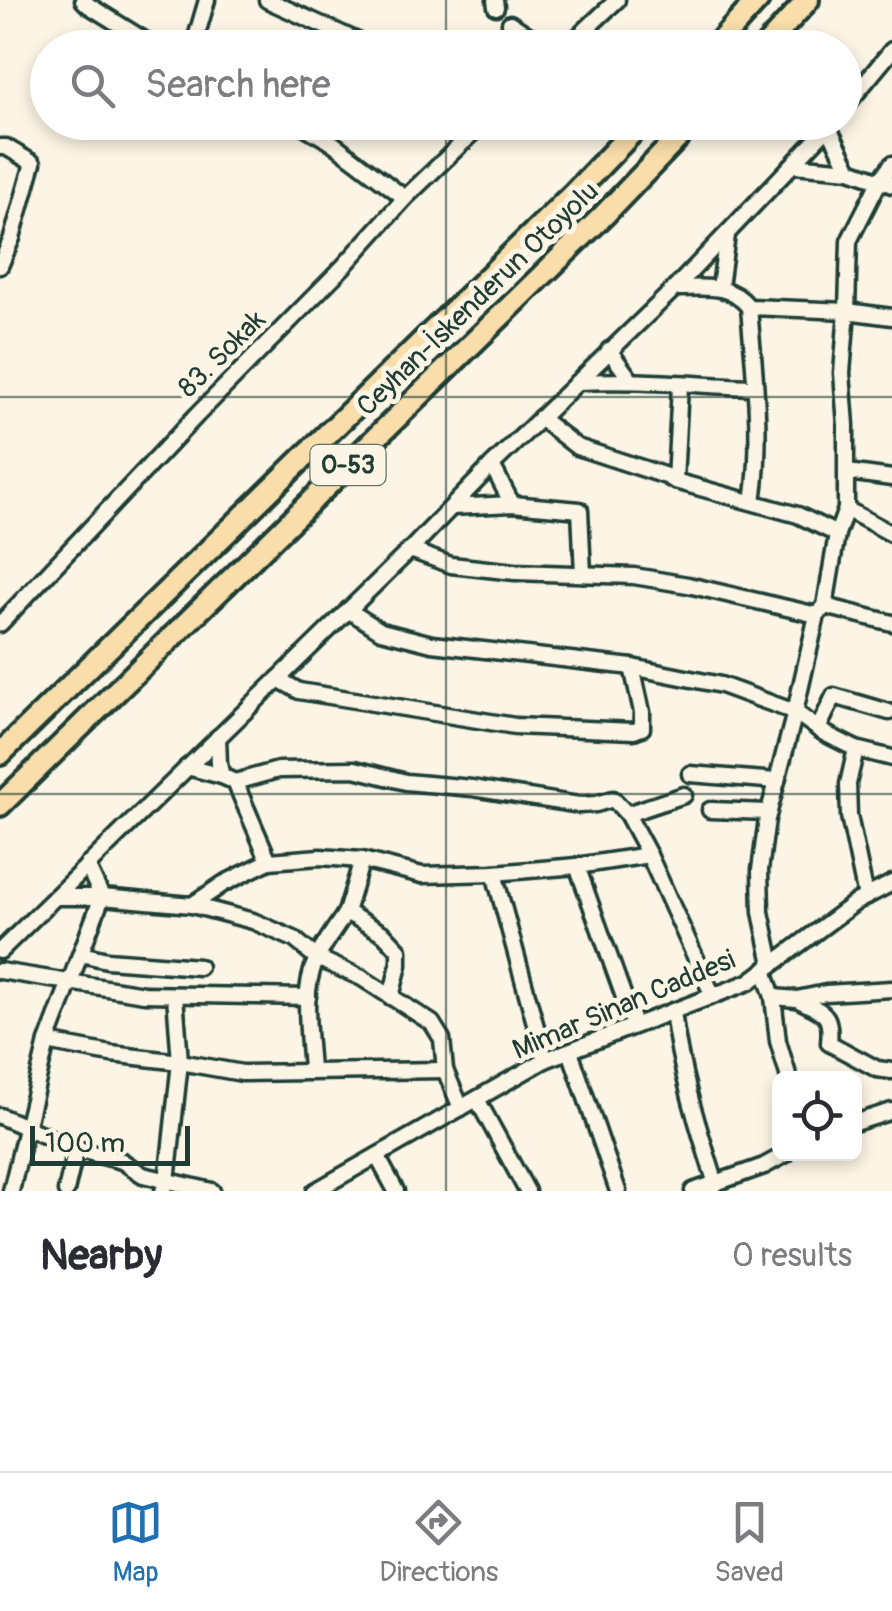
<!DOCTYPE html>
<meta charset="utf-8">
<style>
:root{--surface:#fff;--page:#f2f2f3;--text:#2b2b33;--muted:#7c7c81;--line:#e1e1e2;--accent:#1f6fb2}
body{margin:0;font-family:Pangolin,sans-serif;background:var(--page);color:var(--text)}
.controls{position:absolute;right:30px;bottom:30px;display:grid;overflow:hidden;border-radius:15px;box-shadow:0 5px 15px #0003}
.controls button{width:90px;height:90px;display:grid;place-items:center;padding:0;border:0;border-bottom:2px solid var(--line);background:var(--surface);color:var(--text);font:50px sans-serif}
.scale{position:absolute;left:30px;bottom:25px;width:160px;box-sizing:border-box;padding-left:10px;border:5px solid #1f3d34;border-top:0;font-size:28px;line-height:35px;white-space:nowrap;color:#1f3d34;-webkit-text-stroke:8px #fcf5e5;paint-order:stroke}
.list{margin:0;padding:0;list-style:none}
h2{display:flex;justify-content:space-between;align-items:center;height:130px;margin:0;padding:0 40px;font-size:42px}
h2 small{font-size:32px;font-weight:400;color:var(--muted)}
.icon{flex:none;width:55px;height:55px;fill:none;stroke:currentColor;stroke-width:2;stroke-linecap:round;stroke-linejoin:round}
.map{position:relative;flex:none;width:892px;height:1191px;overflow:hidden}
.search{position:absolute;background:var(--surface);box-shadow:0 5px 15px #0003;left:30px;right:30px;top:30px;height:110px;display:flex;align-items:center;gap:25px;box-sizing:border-box;padding:0 35px;border-radius:55px;color:var(--muted);font-size:38px}
.sheet{height:280px;background:var(--surface)}
nav{display:flex;justify-content:space-around;align-items:center;box-sizing:border-box;height:140px;border-top:2px solid var(--line);background:var(--surface);font-size:28px;color:var(--muted)}
nav a{display:grid;justify-items:center;gap:5px}
nav .on{color:var(--accent)}
.map>svg:first-child{display:block}
</style>
<div class="map">
<svg width="892" height="1191" viewBox="0 0 892 1191">
<rect width="100%" height="100%" fill="#fcf5e5"/>
<filter id="ink" filterUnits="userSpaceOnUse"><feTurbulence type="fractalNoise" baseFrequency=".01" numOctaves="2"/><feDisplacementMap in="SourceGraphic" scale="20" xChannelSelector="R" yChannelSelector="G"/><feConvolveMatrix kernelMatrix="1 2 1 2 8 2 1 2 1" color-interpolation-filters="sRGB"/></filter>
<g filter="url(#ink)">
<g fill="none" stroke-linecap="round" stroke-linejoin="round">
<defs>
<g id="minor">
<path d="M83,0L88,5L157,48"/>
<path d="M267,0L373,48"/>
<path d="M495,0L496,7"/>
<path d="M510,23L528,35L559,48"/>
<path d="M193,48L207,0"/>
<path d="M566,48L617,0"/>
<path d="M844,108L892,50"/>
<path d="M297,122L334,144L405,198"/>
<path d="M434,122L465,141"/>
<path d="M829,128L850,170"/>
<path d="M0,147H6L33,163L12,238L0,266"/>
<path d="M794,165L850,170L892,185"/>
<path d="M720,287L727,235"/>
<path d="M675,288C705,288 728,282 749,307L847,311L892,317"/>
<path d="M749,307C754,372 763,438 753,502"/>
<path d="M609,350L630,379"/>
<path d="M577,382C637,379 696,385 755,387"/>
<path d="M540,418L577,447L666,476L675,481L798,515L837,534"/>
<path d="M492,465L512,504"/>
<path d="M847,472L892,478"/>
<path d="M675,481L680,385"/>
<path d="M452,507L512,504L580,510L583,574"/>
<path d="M846,509L892,534"/>
<path d="M410,550L451,565L515,572L634,576L688,585L817,615"/>
<path d="M825,606L892,623"/>
<path d="M348,610L381,631L432,644L632,667L721,685L795,712L824,733L856,749L892,758"/>
<path d="M0,624L197,415L343,267L405,198L484,122"/>
<path d="M278,679L299,691L515,726L634,731L642,728V712L632,667"/>
<path d="M818,729L834,696L889,712"/>
<path d="M218,737L219,764L222,776"/>
<path d="M856,749L848,784L849,816L866,897"/>
<path d="M187,767L222,776L235,782L278,770L355,769L406,782L472,788L579,805L596,804L613,799L627,814L649,855L713,996"/>
<path d="M690,774L777,781"/>
<path d="M235,782L269,861"/>
<path d="M710,810L769,812"/>
<path d="M627,814L684,795"/>
<path d="M362,860L346,912L384,934L399,950V965L391,997"/>
<path d="M577,866L634,1025"/>
<path d="M494,873L545,1060"/>
<path d="M55,897H102L192,905L253,921L294,939L317,958L362,978L432,1023L442,1039L445,1070L461,1108"/>
<path d="M192,905L223,884L269,861L320,857L362,860L422,875L494,873L577,866L649,855"/>
<path d="M0,951L410,550L492,465L675,288L833,122"/>
<path d="M81,954L107,960L199,967"/>
<path d="M772,964L761,912L760,870L767,819L795,712L817,615L825,606L837,534L846,509V425L842,373L847,311L849,241L879,182L892,164"/>
<path d="M764,970L773,997L778,1041L789,1078"/>
<path d="M0,971L144,994L308,997"/>
<path d="M773,997L797,999L826,993L892,989"/>
<path d="M797,999C823,1013 832,1011 829,1043L877,1069L892,1071"/>
<path d="M673,1011C680,1071 698,1127 716,1184"/>
<path d="M47,1042L111,1054L180,1062L242,1073L445,1070"/>
<path d="M570,1051L618,1191"/>
<path d="M311,1070C309,1035 301,992 316,960C324,943 336,928 346,912"/>
<path d="M477,1099L527,1191"/>
<path d="M0,1116L76,1149L122,1161L143,1175L212,1191"/>
<path d="M854,1123L892,1111"/>
<path d="M377,1156L396,1191"/>
<path d="M11,1191L47,1042L102,897L87,865"/>
<path d="M66,1191L76,1149"/>
<path d="M163,1191L167,1181L180,1062L175,995"/>
<path d="M315,1191L545,1060L749,982L856,902L892,883"/>
<path d="M693,1191L764,1166L786,1154"/>
</g>
<g id="highway">
<path d="M714,48L758,0"/>
<path d="M764,48L808,0"/>
<path d="M0,754L575,192L642,122"/>
<path d="M0,805L603,216L693,122"/>
</g>
</defs>
<!-- minor casing -->
<use href="#minor" stroke="#1f3d34" stroke-width="21"/>
<!-- highway casing -->
<use href="#highway" stroke="#1f3d34" stroke-width="28"/>
<!-- minor -->
<use href="#minor" stroke="#fcf5e5" stroke-width="14"/>
<!-- highway -->
<use href="#highway" stroke="#f9deab" stroke-width="20"/>
</g>
</g>
<!-- grid -->
<path fill="none" stroke="#1f3d34" stroke-width="2.5" stroke-opacity="0.55" d="M446,0V48M446,122V1191M0,397H892M0,794H892"/>
<g text-anchor="middle" dominant-baseline="central" stroke-width="10" stroke-linejoin="round" paint-order="stroke">
<!-- shield labels -->
<rect fill="#fcf5e5" stroke="#617469" stroke-width="2.5" x="310.5" y="445" width="75" height="40" rx="8"/>
<g font-size="25" font-weight="bold" fill="#1f3d34">
<text x="348" y="465">O-53</text>
</g>
<!-- street labels -->
<g font-size="28" fill="#1f3d34" stroke="#fcf5e5">
<text transform="translate(478 299) rotate(-44)">Ceyhan-İskenderun Otoyolu</text>
<text transform="translate(222 354) rotate(-45)">83. Sokak</text>
<text transform="translate(624 1005) rotate(-23)">Mimar Sinan Caddesi</text>
</g>
</g>
</svg>
<div class="controls">
<button><svg class="icon" aria-label="locate" viewBox="0 0 24 24"><circle cx="12" cy="12" r="6"/><path d="M12 2v4M12 18v4M2 12h4M18 12h4"/></svg></button>
</div>
<div class="scale">100 m</div>
<div class="search"><svg class="icon" aria-label="search" viewBox="0 0 24 24"><circle cx="10" cy="10" r="6"/><path d="M15 15l6 6"/></svg>Search here</div>
</div>
<section class="sheet">
<h2>Nearby<small>0 results</small></h2>
<ul class="list">
</ul>
</section>
<nav>
<a class="on"><svg class="icon" aria-label="map" viewBox="0 0 24 24"><path d="M3 6l6-2 6 2 6-2v14l-6 2-6-2-6 2zM9 4v14M15 6v14"/></svg>Map</a>
<a><svg class="icon" aria-label="directions" viewBox="0 0 24 24"><path d="M12 3l9 9-9 9-9-9zM9 14v-3h6M13 9l2 2-2 2"/></svg>Directions</a>
<a><svg class="icon" aria-label="saved" viewBox="0 0 24 24"><path d="M7 4h10v16l-5-4-5 4z"/></svg>Saved</a>
</nav>
